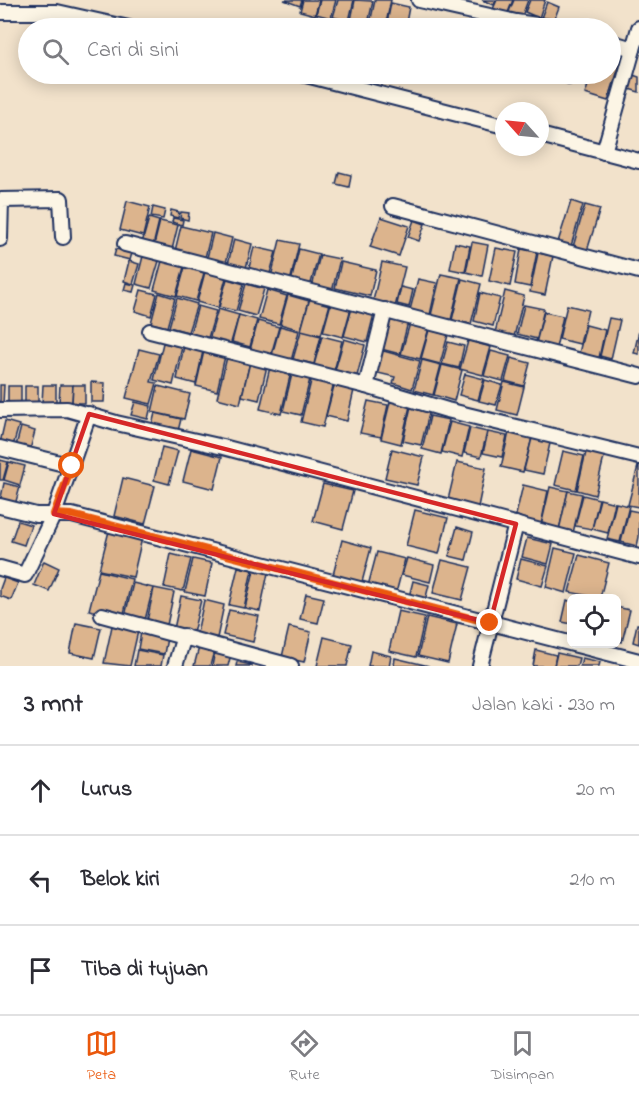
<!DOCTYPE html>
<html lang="id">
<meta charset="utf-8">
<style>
:root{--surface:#fff;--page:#f2f2f3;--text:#2b2b33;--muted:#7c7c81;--line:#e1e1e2;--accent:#ea580c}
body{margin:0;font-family:"Indie Flower",sans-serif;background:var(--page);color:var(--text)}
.controls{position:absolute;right:18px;bottom:18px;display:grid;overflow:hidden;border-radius:9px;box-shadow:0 3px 15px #0003}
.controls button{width:54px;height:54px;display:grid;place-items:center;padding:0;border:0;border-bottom:2px solid var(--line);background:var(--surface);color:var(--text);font:30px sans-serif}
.compass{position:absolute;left:495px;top:102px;width:54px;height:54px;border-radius:50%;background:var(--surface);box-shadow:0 3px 15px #0003;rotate:297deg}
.stop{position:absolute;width:18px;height:18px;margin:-14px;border:4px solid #ea580c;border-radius:50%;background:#fff}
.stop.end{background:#ea580c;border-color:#fff;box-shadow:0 2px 6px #0008}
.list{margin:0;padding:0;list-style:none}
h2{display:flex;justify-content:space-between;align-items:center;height:78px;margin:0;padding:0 24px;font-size:26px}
h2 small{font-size:20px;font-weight:400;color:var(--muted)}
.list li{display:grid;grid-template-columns:39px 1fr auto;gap:18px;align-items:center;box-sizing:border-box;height:90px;padding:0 24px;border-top:2px solid var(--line)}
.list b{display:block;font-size:22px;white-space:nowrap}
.list em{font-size:20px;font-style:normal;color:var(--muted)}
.icon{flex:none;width:33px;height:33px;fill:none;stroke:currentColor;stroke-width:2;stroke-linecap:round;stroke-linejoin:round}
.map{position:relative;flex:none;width:639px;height:666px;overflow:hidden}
.search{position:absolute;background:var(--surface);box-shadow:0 3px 15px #0003;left:18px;right:18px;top:18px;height:66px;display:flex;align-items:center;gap:15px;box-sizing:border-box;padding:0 21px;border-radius:33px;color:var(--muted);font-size:22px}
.sheet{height:348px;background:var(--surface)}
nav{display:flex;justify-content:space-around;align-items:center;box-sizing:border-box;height:84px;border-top:2px solid var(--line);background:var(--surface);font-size:16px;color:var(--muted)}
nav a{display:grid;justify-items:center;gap:3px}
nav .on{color:var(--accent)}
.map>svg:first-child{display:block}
</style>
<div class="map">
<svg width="639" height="666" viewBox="0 0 639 666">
<rect width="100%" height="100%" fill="#f2e2cb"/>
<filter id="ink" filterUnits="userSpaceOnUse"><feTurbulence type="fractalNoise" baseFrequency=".0167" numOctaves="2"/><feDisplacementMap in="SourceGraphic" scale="12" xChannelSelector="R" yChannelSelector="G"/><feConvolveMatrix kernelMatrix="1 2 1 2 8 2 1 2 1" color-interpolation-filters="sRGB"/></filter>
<g filter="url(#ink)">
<!-- building -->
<g fill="#dcb48d" stroke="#1b2f5e" stroke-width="1.5">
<path d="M284,0H302L300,6Z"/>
<path d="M303,0H319L315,15L300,11Z"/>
<path d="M320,0H336L331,18L316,14Z"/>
<path d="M338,0H354L349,21L333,17Z"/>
<path d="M355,0L373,1L368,24L351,20Z"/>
<path d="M375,0H391L385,28H369Z"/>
<path d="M482,0H496L494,5Z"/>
<path d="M497,0H513L507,15L493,9Z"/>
<path d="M514,0H528L521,19L508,14Z"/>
<path d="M530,0H545L539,18L525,12Z"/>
<path d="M547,2L559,7L553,23L541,18Z"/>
<path d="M391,3L409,7L405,28H386Z"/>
<path d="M610,58L621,61L608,101L585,94L592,74H610Z"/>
<path d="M557,74H575L570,85L555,79Z"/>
<path d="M576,74H590L586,86L573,81Z"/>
<path d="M633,75L639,77V92L629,89Z"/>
<path d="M339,172L351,175L349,187L336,184Z"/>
<path d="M127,201L150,207L143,236L120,230Z"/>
<path d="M571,201L583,205L571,246L558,242Z"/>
<path d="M585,205L600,209L587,251L573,247Z"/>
<path d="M153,207L165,210L163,219L151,217Z"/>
<path d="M171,210L179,212L178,218L170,216Z"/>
<path d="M181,212L189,213L188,220L180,218Z"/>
<path d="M381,217L409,226L399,256L370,247Z"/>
<path d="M149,218L159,221L153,246L142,243Z"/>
<path d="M173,218L183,220L182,225L172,222Z"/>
<path d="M414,220L425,224L419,241L408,237Z"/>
<path d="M160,221L178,225L171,254L153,249Z"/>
<path d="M181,226L211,233L204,262L174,255Z"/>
<path d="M213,233L232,238L225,267L206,262Z"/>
<path d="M234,239L252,244L246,268L228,264Z"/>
<path d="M280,240L299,244L290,282L271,277Z"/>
<path d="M472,242L488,245L482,276L466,272Z"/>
<path d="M455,243L470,246L465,272L450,269Z"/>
<path d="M254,247L276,252L269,277L248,272Z"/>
<path d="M496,248L517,252L510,286L489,281Z"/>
<path d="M116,249L132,253L130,260L114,256Z"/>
<path d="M299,249L319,254L310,287L291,282Z"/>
<path d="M521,249L537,252L530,287L515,284Z"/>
<path d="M538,253L553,256L545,295L530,292Z"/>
<path d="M320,255L340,259L332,292L312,287Z"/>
<path d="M143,256L159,261L151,288L136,284Z"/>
<path d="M129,261L139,264L133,284L124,281Z"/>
<path d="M162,261L184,267L176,296L154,290Z"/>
<path d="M341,262L376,270L370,296L335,288Z"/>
<path d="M382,262L405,267L395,307L373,301Z"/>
<path d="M185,267L204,273L196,301L177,296Z"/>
<path d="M205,272L226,278L218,308L197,302Z"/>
<path d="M441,274L461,278L451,320L431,315Z"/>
<path d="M227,279L244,284L236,311L219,307Z"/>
<path d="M418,279L437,283L430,315L410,310Z"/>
<path d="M462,279L481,284L471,324L452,320Z"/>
<path d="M126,283L135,285L133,292L124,290Z"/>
<path d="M246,284L264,289L256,316L238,311Z"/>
<path d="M401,287L413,290L409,307L397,304Z"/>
<path d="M141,290L157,294L151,316L135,311Z"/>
<path d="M267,290L287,296L279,324L259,319Z"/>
<path d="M505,291L524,296L514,337L495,333Z"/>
<path d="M159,293L175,298L167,327L151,323Z"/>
<path d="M480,293L500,298L493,326L474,321Z"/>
<path d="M288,295L309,301L301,330L280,324Z"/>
<path d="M177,298L197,304L188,332L169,327Z"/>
<path d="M310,298L330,304L321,335L301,330Z"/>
<path d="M331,303L351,308L343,337L323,332Z"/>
<path d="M524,305L544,309L537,339L517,334Z"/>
<path d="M567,305L588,310L580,344L559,339Z"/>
<path d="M198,306L216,311L208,338L190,333Z"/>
<path d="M352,308L374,314L367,342L344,336Z"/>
<path d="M218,309L239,315L230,346L209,340Z"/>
<path d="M544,312L563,316L556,348L536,343Z"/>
<path d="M239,315L257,320L250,347L232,342Z"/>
<path d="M390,317L408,322L400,354L381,349Z"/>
<path d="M609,318L620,320L611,359L600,356Z"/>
<path d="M258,321L279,327L271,355L250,350Z"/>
<path d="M410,323L429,328L420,359L401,354Z"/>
<path d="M586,325L605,330L599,358L579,353Z"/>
<path d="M280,326L299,331L291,361L272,355Z"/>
<path d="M429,330L448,335L440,364L421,359Z"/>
<path d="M301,331L321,336L314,364L293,359Z"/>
<path d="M639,331V354L634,353Z"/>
<path d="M322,336L342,341L334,371L314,365Z"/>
<path d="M344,339L365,345L357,376L335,370Z"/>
<path d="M468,341L491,347L483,375L460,369Z"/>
<path d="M448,342L464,346L459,368L442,364Z"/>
<path d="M163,343L182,347L173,385L154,380Z"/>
<path d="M184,346L203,351L196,384L177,379Z"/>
<path d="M139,349L159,354L151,382L157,383L151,404L126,398Z"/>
<path d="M380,350L420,361L412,389L393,383L395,377L374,372Z"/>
<path d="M204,351L225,356L217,391L196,386Z"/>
<path d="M491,351L510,356L503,381L484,376Z"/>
<path d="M227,357L250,362L240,404L217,398Z"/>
<path d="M511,358L530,363L524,386L505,381Z"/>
<path d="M422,360L441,365L433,395L414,390Z"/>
<path d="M250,362L267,366L259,400L242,396Z"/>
<path d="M442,365L462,370L454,401L434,395Z"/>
<path d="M270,367L291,372L281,414L260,409Z"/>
<path d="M292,374L310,379L301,415L283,411Z"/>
<path d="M465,374L484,379L478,400L459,395Z"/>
<path d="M312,377L334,382L323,427L301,422Z"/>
<path d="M485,380L502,385L496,405L479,401Z"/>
<path d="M91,382L105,383L104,402H91Z"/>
<path d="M504,382L524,387L517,415L497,410Z"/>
<path d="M0,385H4L3,404H0Z"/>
<path d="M43,385H56V404H42Z"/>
<path d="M60,385H73L72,403H59Z"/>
<path d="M73,385H85V403H72Z"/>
<rect x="8" y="386" width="13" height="19"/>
<rect x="25" y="386" width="13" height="18"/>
<path d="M158,386L190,394L184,419L152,412Z"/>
<path d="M334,386L354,390L347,421L326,416Z"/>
<path d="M391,398L411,402L401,444L381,439Z"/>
<path d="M368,401L388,405L381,437L360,433Z"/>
<path d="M135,402L151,406L148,419L131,415Z"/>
<path d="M412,402L431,406L421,445L403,441Z"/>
<path d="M155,413L181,419L178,431L152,425Z"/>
<path d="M430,416L449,420L441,454L422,449Z"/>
<path d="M5,421L19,425L13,446L0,443Z"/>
<path d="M450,422L469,427L462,457L442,452Z"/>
<path d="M21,427L35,431L30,450L16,446Z"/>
<path d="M470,428L487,432L481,457L464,453Z"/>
<path d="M510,428L533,434L523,472L501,467Z"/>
<path d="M488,432L507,436L502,457L483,453Z"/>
<path d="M533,434L551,439L543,474L524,470Z"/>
<path d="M162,447L178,451L169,484L154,480Z"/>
<path d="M587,448L605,453L595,495L577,490Z"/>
<path d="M191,449L222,457L214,489L183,481Z"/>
<path d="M392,449L424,457L417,485L385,478Z"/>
<path d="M563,451L584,456L576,490L555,485Z"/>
<path d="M0,460L8,462L3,480H0Z"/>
<path d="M9,462L25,466L20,485L4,480Z"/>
<path d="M457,462L486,468L478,507L448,500Z"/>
<path d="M638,466H639V507L628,505Z"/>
<path d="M123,478L155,486L145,524L114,516Z"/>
<path d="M4,483L20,487L15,505L0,502Z"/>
<path d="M323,484L353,491L343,529L313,521Z"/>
<path d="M523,485L548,491L541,525L515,519Z"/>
<path d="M550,487L568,491L559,530L541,526Z"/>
<path d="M568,491L582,494L573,533L559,530Z"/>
<path d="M583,495L599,499L592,529L575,526Z"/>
<path d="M600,499L615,503L608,533L592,529Z"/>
<path d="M616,503L629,506L620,542L607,539Z"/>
<path d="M415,510L448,518L439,554L406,546Z"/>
<path d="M629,510L639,512V537L637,546L621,542Z"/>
<path d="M18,521L31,525L24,545L11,541Z"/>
<path d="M457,527L473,532L466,560L449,556Z"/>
<path d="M109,531L142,538L133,577L99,570Z"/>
<path d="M527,538L553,544L548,564L522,557Z"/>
<path d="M342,540L371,548L362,582L333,575Z"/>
<path d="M555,548L576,553L566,593L546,587Z"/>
<path d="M377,552L405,559L396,593L368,586Z"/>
<path d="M171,554L191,559L183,591L164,587Z"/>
<path d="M579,555L609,563L600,598L569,592Z"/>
<path d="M407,558L434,565L430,582L402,575Z"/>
<path d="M193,559L212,563L205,596L185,592Z"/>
<path d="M521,559L548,566L542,586L516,579Z"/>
<path d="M442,560L471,567L462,600L433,593Z"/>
<path d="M44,561L59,568L49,591L34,585Z"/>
<path d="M238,567L252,570L244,608L229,605Z"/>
<path d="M254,570L268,573L260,611L245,608Z"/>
<path d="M99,571L132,579L123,618L89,610Z"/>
<path d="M4,578L18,583L11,600L0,596V589Z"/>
<path d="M413,581L429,585L425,601L409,597Z"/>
<path d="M133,583L153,588L145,620L125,616Z"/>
<path d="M154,588L174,592L167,625L147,621Z"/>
<path d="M306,594L324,598L318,623L300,619Z"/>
<path d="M181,596L201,600L193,633L174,629Z"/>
<path d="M204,600L224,605L217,638L197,633Z"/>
<path d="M567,600L572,602V624L562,622Z"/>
<path d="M616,607L630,610L622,642L616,640Z"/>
<path d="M229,610L259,616L253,642L223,635Z"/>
<path d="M398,611L425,617L416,657L389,651Z"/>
<path d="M427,617L457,624L448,663L418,656Z"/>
<path d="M76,623L101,628L94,658L70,653Z"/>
<path d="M637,624H639V644L633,642Z"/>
<path d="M112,626L138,631L130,666L104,663Z"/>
<path d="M289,627L311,632L304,662L282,657Z"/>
<path d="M141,632L167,638L164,654L138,649Z"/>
<path d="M324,637L352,644L347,666H317Z"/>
<path d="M199,647L214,651L210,666H194Z"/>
<path d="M137,650L163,655L161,666H134Z"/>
<path d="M536,650L556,655L554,666H533Z"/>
<path d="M215,651L231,654L228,666H212Z"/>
<path d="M371,651L391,656L389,666H368Z"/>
<path d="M557,653L579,658L577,666H554Z"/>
<path d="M395,658L429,666H394Z"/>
<path d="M582,658L600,662L599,666H580Z"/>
<path d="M237,662L252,665V666H236Z"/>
</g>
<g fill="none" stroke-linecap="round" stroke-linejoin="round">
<defs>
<g id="street">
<path d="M419,0L516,22L557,28"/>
<path d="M0,12H57L129,28"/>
<path d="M610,42L633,49"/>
<path d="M302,74L504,126"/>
<path d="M540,135L639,161"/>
<path d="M604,152L639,28"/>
<path d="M393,206L639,271"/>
<path d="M0,239L1,200L61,199L63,237"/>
<path d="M125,244L639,376"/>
<path d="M150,331L366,386L447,410L639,457"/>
<path d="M366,386L385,310"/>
<path d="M0,410L67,409L116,423L223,447L639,557"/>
<path d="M0,448L72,466"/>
<path d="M0,506L36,515H72L639,661"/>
<path d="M0,568L25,575L54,514L89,414"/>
<path d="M102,615L291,666"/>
<path d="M175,666L184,636"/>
<path d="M480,666L516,524"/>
</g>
</defs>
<!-- street casing -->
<use href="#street" stroke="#1b2f5e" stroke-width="18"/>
<!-- street -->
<use href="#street" stroke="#fcf5e5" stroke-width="14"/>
</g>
</g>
<g fill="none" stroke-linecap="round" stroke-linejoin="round" filter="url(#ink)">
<!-- route -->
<path stroke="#ea580c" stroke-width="8" d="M72,466L54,514L72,515L490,623"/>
</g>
<!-- marked area -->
<path fill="none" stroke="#d62828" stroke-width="4.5" stroke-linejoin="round" d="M89,414L516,524L490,623L54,514Z"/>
</svg>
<div class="controls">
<button><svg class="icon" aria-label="locate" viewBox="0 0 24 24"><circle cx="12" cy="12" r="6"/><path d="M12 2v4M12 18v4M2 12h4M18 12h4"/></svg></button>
</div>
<svg class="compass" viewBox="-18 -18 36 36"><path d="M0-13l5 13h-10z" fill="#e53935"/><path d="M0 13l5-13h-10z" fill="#7c7c81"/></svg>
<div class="stop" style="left:72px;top:466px"></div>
<div class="stop end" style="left:490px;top:623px"></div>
<div class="search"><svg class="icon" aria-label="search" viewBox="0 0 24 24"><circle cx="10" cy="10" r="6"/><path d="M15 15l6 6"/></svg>Cari di sini</div>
</div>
<section class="sheet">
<h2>3 mnt<small>Jalan kaki · 230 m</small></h2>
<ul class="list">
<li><svg class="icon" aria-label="ahead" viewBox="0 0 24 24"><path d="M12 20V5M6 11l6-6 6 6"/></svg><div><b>Lurus</b></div><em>20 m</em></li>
<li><svg class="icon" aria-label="left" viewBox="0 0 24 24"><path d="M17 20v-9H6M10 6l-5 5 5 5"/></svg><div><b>Belok kiri</b></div><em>210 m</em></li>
<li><svg class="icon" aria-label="arrive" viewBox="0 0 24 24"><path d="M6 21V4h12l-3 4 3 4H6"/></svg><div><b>Tiba di tujuan</b></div></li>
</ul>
</section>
<nav>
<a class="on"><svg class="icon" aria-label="map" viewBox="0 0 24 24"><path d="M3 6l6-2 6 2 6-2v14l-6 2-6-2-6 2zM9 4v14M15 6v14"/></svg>Peta</a>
<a><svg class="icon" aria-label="directions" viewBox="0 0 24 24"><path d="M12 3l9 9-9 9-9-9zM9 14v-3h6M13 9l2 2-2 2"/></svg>Rute</a>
<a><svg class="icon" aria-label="saved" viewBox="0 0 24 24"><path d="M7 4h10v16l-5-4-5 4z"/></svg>Disimpan</a>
</nav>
